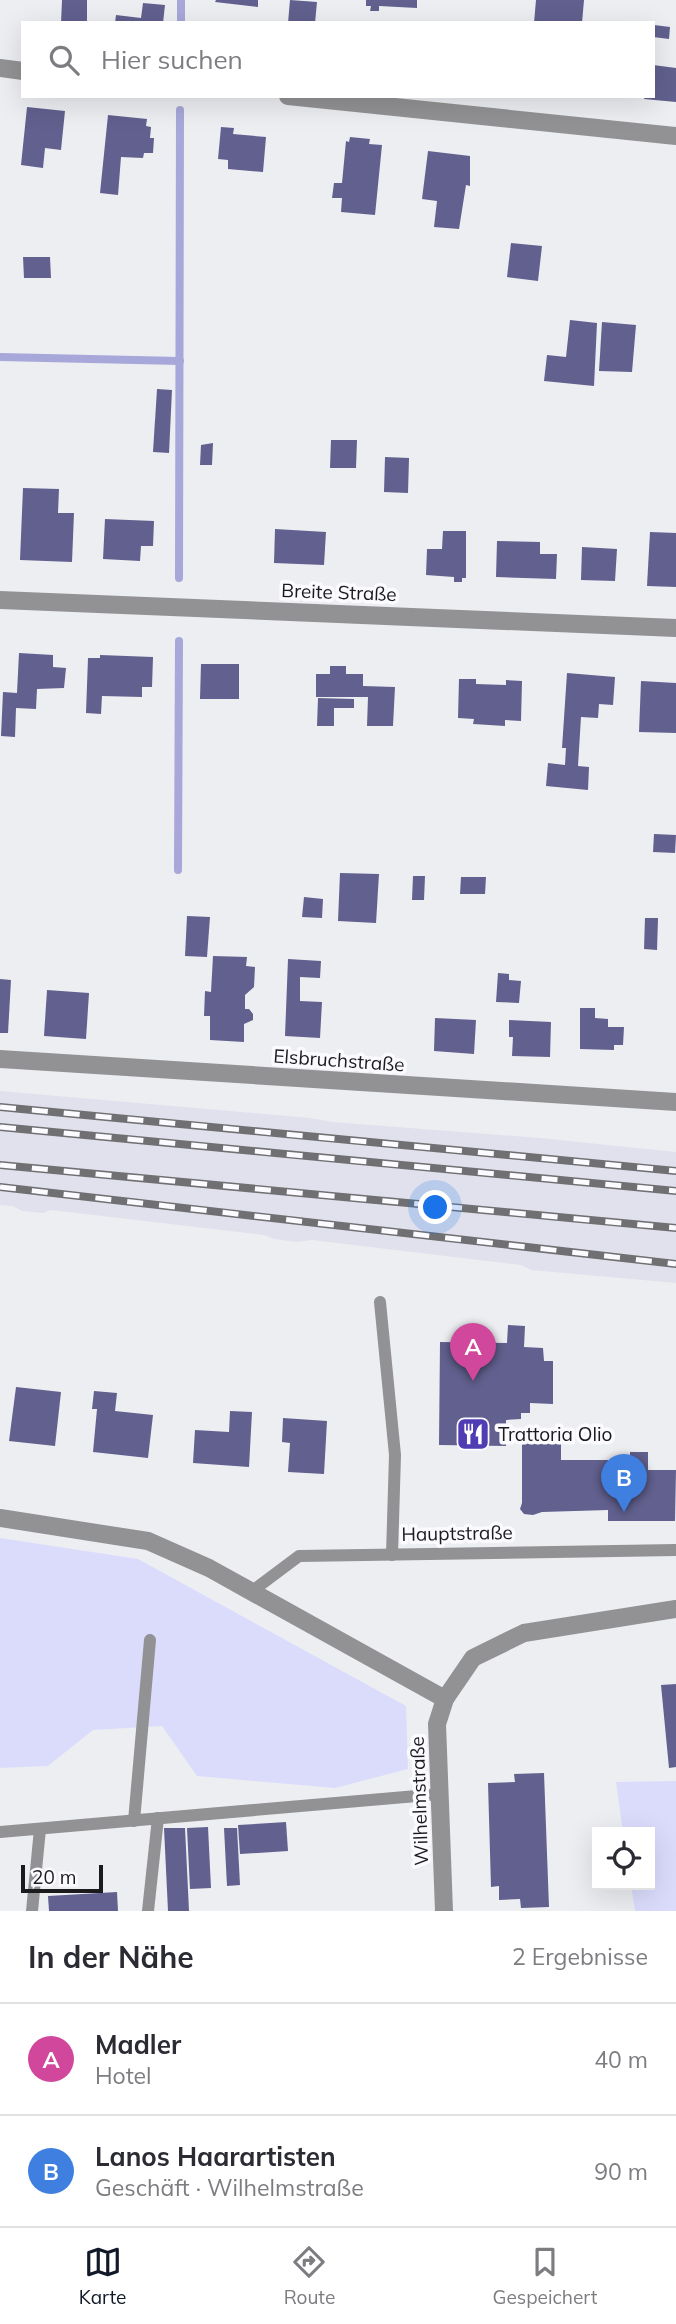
<!DOCTYPE html>
<html lang="de">
<meta charset="utf-8">
<style>
:root{--surface:#fff;--page:#f2f2f3;--text:#2b2b33;--muted:#7c7c81;--line:#e1e1e2;--accent:#111827}
body{margin:0;font-family:Mulish,sans-serif;background:var(--page);color:var(--text)}
.controls{position:absolute;right:21px;bottom:21px;display:grid;overflow:hidden;border-radius:0px;box-shadow:0 7px 28px #0002}
.controls button{width:63px;height:63px;display:grid;place-items:center;padding:0;border:0;border-bottom:2px solid var(--line);background:var(--surface);color:var(--text);font:35px sans-serif}
.scale{position:absolute;left:21px;bottom:18px;width:82px;box-sizing:border-box;padding-left:7px;border:4px solid #1b1b1d;border-top:0;font-size:19px;line-height:24px;white-space:nowrap;color:#1b1b1d;-webkit-text-stroke:5px #fbfbff;paint-order:stroke}
.you{position:absolute;left:436px;top:1208px;width:24px;height:24px;margin:-18px;border:5px solid #fff;border-radius:50%;background:#1a73e8;box-shadow:0 0 0 10px #1a73e833}
.badge{display:grid;place-items:center;width:46px;height:46px;border-radius:50%;background:var(--accent);color:#fff;font-size:23px;font-weight:700}
.pin{position:absolute;translate:-50% -58px;filter:drop-shadow(0 2px 4px #0008)}
.pin::after{content:'';position:absolute;top:37px;width:24px;height:21px;background:inherit;clip-path:polygon(0 0,100% 0,50% 100%)}
.list{margin:0;padding:0;list-style:none}
h2{display:flex;justify-content:space-between;align-items:center;height:91px;margin:0;padding:0 28px;font-size:30px}
h2 small{font-size:23px;font-weight:400;color:var(--muted)}
.list li{display:grid;grid-template-columns:46px 1fr auto;gap:21px;align-items:center;box-sizing:border-box;height:112px;padding:0 28px;border-top:2px solid var(--line)}
.list b{display:block;font-size:26px;white-space:nowrap}
.list p{margin:0;font-size:23px;white-space:nowrap;color:var(--muted)}
.list em{font-size:23px;font-style:normal;color:var(--muted)}
.icon{flex:none;width:38px;height:38px;fill:none;stroke:currentColor;stroke-width:2;stroke-linecap:round;stroke-linejoin:round}
.map{position:relative;flex:none;width:676px;height:1911px;overflow:hidden}
.search{position:absolute;background:var(--surface);box-shadow:0 7px 28px #0002;left:21px;right:21px;top:21px;height:77px;display:flex;align-items:center;gap:18px;box-sizing:border-box;padding:0 24px;border-radius:0px;color:var(--muted);font-size:26px}
.sheet{height:315px;background:var(--surface)}
nav{display:flex;justify-content:space-around;align-items:center;box-sizing:border-box;height:98px;border-top:2px solid var(--line);background:var(--surface);font-size:19px;color:var(--muted)}
nav a{display:grid;justify-items:center;gap:4px}
nav .on{color:var(--accent)}
.map>svg:first-child{display:block}
</style>
<div class="map">
<svg width="676" height="1911" viewBox="0 0 676 1911">
<rect width="100%" height="100%" fill="#edeef2"/>
<!-- built -->
<path fill="#e0e1ec" d="M0,1091L310,1118L332,1122L540,1138L676,1152V1283L531,1270L521,1265L312,1240L297,1242L274,1239L264,1235L51,1210L43,1213L22,1211L13,1206L0,1205Z"/>
<!-- green -->
<g fill="#dbdcfc">
<path d="M0,1538L138,1559L406,1706L408,1769L335,1788L197,1776L162,1726L93,1730L48,1766L0,1768Z"/>
<path d="M676,1781V1911H635L631,1885H650V1832H623L616,1782Z"/>
</g>
<g fill="none" stroke-linecap="round" stroke-linejoin="round">
<!-- stream -->
<g stroke="#a7a7d9" stroke-width="8">
<path d="M181,23V0"/>
<path d="M0,357L180,361"/>
<path d="M179,578L180,110"/>
<path d="M178,870L179,641"/>
</g>
</g>
<!-- building -->
<g fill="#61608e">
<path d="M62,0H87V23H61Z"/>
<path d="M216,0H258V7L215,2Z"/>
<path d="M290,0L317,2L315,23H288Z"/>
<path d="M366,0H417V8L379,6V11H370L371,6H366Z"/>
<path d="M536,0H584L582,23H534Z"/>
<path d="M143,3L165,5L163,23H115L116,15L141,18Z"/>
<path d="M654,25L670,27L669,39L653,37Z"/>
<path d="M653,65L676,68V102L644,99L645,96H653Z"/>
<path d="M27,107L65,111L61,150L45,148L43,168L21,165Z"/>
<path d="M108,115L147,119L146,126L151,127L150,138H154L153,153H144L143,158L121,157L118,195L100,193Z"/>
<path d="M221,127L234,128L233,134L266,137L263,172L228,169V160L218,159Z"/>
<path d="M350,137L370,139L369,144L382,145L375,215L341,212L342,198H332L334,183H342L346,141L349,142Z"/>
<path d="M428,151L470,156V186L466,185L459,229L434,227L437,201L422,199Z"/>
<path d="M511,243L542,246L538,281L507,277Z"/>
<path d="M23,257H50L51,278H24Z"/>
<path d="M570,320L597,323L594,386L544,381L547,355L566,357Z"/>
<path d="M602,322L636,325L632,372L599,371Z"/>
<path d="M157,389L172,390L169,453L153,452Z"/>
<path d="M331,440H357L356,468H330Z"/>
<path d="M213,443L212,465H200L201,445Z"/>
<path d="M385,457L409,458L408,493L384,492Z"/>
<path d="M23,488L59,489L58,513H74L72,562L20,560Z"/>
<path d="M105,519L154,521L153,546H141L140,561L103,559Z"/>
<path d="M275,529L326,532L324,565L274,563Z"/>
<path d="M443,531H466V578H462V582H454V577L426,575L427,549H442Z"/>
<path d="M650,532L676,533V587L647,586Z"/>
<path d="M497,541L540,542V554H557L556,579L496,577Z"/>
<path d="M582,547L617,549L615,581L581,580Z"/>
<path d="M19,653L53,655V667L66,668L64,688L37,689L36,709L16,708L15,737L1,736L3,692L17,693Z"/>
<path d="M100,655L153,657L152,687H142V697L102,696L101,714L86,713L88,658H100Z"/>
<path d="M201,664H239V699H200Z"/>
<path d="M330,666H346V674H363V686L395,687L393,726H367L368,697H316V674H330Z"/>
<path d="M567,673L615,677L613,705L599,704L598,718L581,717L578,766L589,767L588,790L546,786L548,763L565,765L566,748H562Z"/>
<path d="M459,679H476V684L506,685V680L522,681L521,721L505,720V726L473,724L474,719L458,718Z"/>
<path d="M641,681L676,683V733L639,732Z"/>
<path d="M318,698L354,699V708H334V726H317Z"/>
<path d="M654,834L676,835L675,853L653,852Z"/>
<path d="M340,873L379,874L376,923L338,921Z"/>
<path d="M413,876H425L424,900H412Z"/>
<path d="M461,877H486L485,894H460Z"/>
<path d="M304,897L323,899L322,918L302,917Z"/>
<path d="M187,916L210,917L207,957L185,956Z"/>
<path d="M645,918H658L657,950L644,949Z"/>
<path d="M213,956L247,957L246,966L255,967L254,987L245,995V1009H249L253,1014V1020L244,1024V1042L210,1040V1016H204L205,991L211,992Z"/>
<path d="M288,959L321,961L320,978L300,977V1001L322,1002L320,1038L285,1036Z"/>
<path d="M498,973L509,974V980L521,981L519,1003L496,1002Z"/>
<path d="M0,979L11,980L8,1033H0Z"/>
<path d="M47,990L89,993L86,1039L44,1036Z"/>
<path d="M580,1008H595V1018L608,1019V1027H624L623,1045H614V1050L580,1049Z"/>
<path d="M435,1018L476,1020L474,1054L434,1051Z"/>
<path d="M509,1020L551,1022L550,1057L512,1056L513,1037H509Z"/>
<path d="M508,1325L525,1326L524,1347L543,1348L544,1361H553V1404L530,1403V1413H521V1419L506,1420V1446L439,1445L440,1342L507,1343Z"/>
<path d="M16,1387L61,1392L55,1446L9,1441Z"/>
<path d="M94,1391L117,1393L115,1411L153,1415L148,1458L93,1452L97,1409H92Z"/>
<path d="M230,1411L252,1412L249,1467L193,1463L195,1430L229,1432Z"/>
<path d="M283,1418L327,1421L324,1474L288,1472L290,1443L282,1442Z"/>
<path d="M522,1440H561V1460H608V1471H630V1452H648V1470H676L675,1521H608V1510L542,1512L533,1515L524,1514L520,1509L522,1503Z"/>
<path d="M676,1684V1767L669,1768L661,1685Z"/>
<path d="M544,1773L549,1907L521,1908L520,1899L499,1900V1886L491,1887L488,1783L515,1782L514,1774Z"/>
<path d="M286,1822L288,1851L240,1854L238,1825Z"/>
<path d="M208,1827L211,1888L190,1889L187,1828Z"/>
<path d="M164,1828H185L189,1911H168Z"/>
<path d="M224,1828H237L240,1885L227,1886Z"/>
<path d="M117,1892L118,1911H49L48,1896Z"/>
</g>
<g fill="none" stroke-linecap="round" stroke-linejoin="round">
<!-- service -->
<g stroke="#929294" stroke-width="12">
<path d="M380,1302L395,1455L392,1555"/>
<path d="M251,1592L299,1556L676,1550"/>
<path d="M134,1821L150,1640"/>
<path d="M0,1832L440,1794"/>
<path d="M32,1911L40,1829"/>
<path d="M148,1911L158,1818"/>
</g>
<!-- minor -->
<g stroke="#929294" stroke-width="18">
<path d="M0,68L23,71"/>
<path d="M288,96L676,136"/>
<path d="M0,600L676,628"/>
<path d="M0,1059L676,1102"/>
<path d="M444,1911L437,1724L445,1699"/>
</g>
<!-- tertiary -->
<path stroke="#929294" stroke-width="18" d="M0,1518L148,1541L209,1568L445,1699L473,1658L524,1633L676,1609"/>
<defs>
<g id="rail">
<path d="M0,1107L676,1171"/>
<path d="M0,1127L676,1191"/>
<path d="M0,1165L676,1228"/>
<path d="M0,1187L676,1264"/>
</g>
</defs>
<!-- rail casing -->
<use href="#rail" stroke="#707073" stroke-width="8"/>
<!-- rail -->
<use href="#rail" stroke="#fbfbff" stroke-width="5" stroke-dasharray="16" stroke-linecap="butt"/>
</g>
<!-- icons -->
<defs>
<symbol id="restaurant-square" viewBox="-11 -11 22 22"><rect x="-9" y="-9" width="18" height="18" rx="4" fill="#503cb3" stroke="#fbfbff"/><path d="M-5-6h1v4h1v-4h1v4h1v-4h1v5L-1.5 .5V6h-2V.5L-5-1ZM5-6V6H3V1.5H1.5Q1.5-4 5-6Z" fill="#fff"/></symbol>
</defs>
<g fill-rule="evenodd">
<use href="#restaurant-square" x="454" y="1415" width="38" height="38"/>
</g>
<g text-anchor="middle" dominant-baseline="central" stroke-width="7" stroke-linejoin="round" paint-order="stroke">
<!-- street labels -->
<g font-size="19" fill="#1b1b1d" stroke="#fbfbff">
<text transform="translate(339 592) rotate(2)">Breite Straße</text>
<text transform="translate(339 1060) rotate(4)">Elsbruchstraße</text>
<text transform="translate(457 1533) rotate(-1)">Hauptstraße</text>
<text transform="translate(419 1801) rotate(-92)">Wilhelmstraße</text>
</g>
<!-- poi labels -->
<g font-size="19" fill="#1b1b1d" stroke="#fbfbff" text-anchor="start">
<text x="498" y="1434">Trattoria Olio</text>
</g>
</g>
</svg>
<div class="controls">
<button><svg class="icon" aria-label="locate" viewBox="0 0 24 24"><circle cx="12" cy="12" r="6"/><path d="M12 2v4M12 18v4M2 12h4M18 12h4"/></svg></button>
</div>
<div class="scale">20 m</div>
<div class="you"></div>
<div class="pin badge" style="left:473px;top:1381px;background:#d1479c">A</div>
<div class="pin badge" style="left:624px;top:1512px;background:#3f7fe0">B</div>
<div class="search"><svg class="icon" aria-label="search" viewBox="0 0 24 24"><circle cx="10" cy="10" r="6"/><path d="M15 15l6 6"/></svg>Hier suchen</div>
</div>
<section class="sheet">
<h2>In der Nähe<small>2 Ergebnisse</small></h2>
<ul class="list">
<li><span class="badge" style="background:#d1479c">A</span><div><b>Madler</b><p>Hotel</p></div><em>40 m</em></li>
<li><span class="badge" style="background:#3f7fe0">B</span><div><b>Lanos Haarartisten</b><p>Geschäft · Wilhelmstraße</p></div><em>90 m</em></li>
</ul>
</section>
<nav>
<a class="on"><svg class="icon" aria-label="map" viewBox="0 0 24 24"><path d="M3 6l6-2 6 2 6-2v14l-6 2-6-2-6 2zM9 4v14M15 6v14"/></svg>Karte</a>
<a><svg class="icon" aria-label="directions" viewBox="0 0 24 24"><path d="M12 3l9 9-9 9-9-9zM9 14v-3h6M13 9l2 2-2 2"/></svg>Route</a>
<a><svg class="icon" aria-label="saved" viewBox="0 0 24 24"><path d="M7 4h10v16l-5-4-5 4z"/></svg>Gespeichert</a>
</nav>
